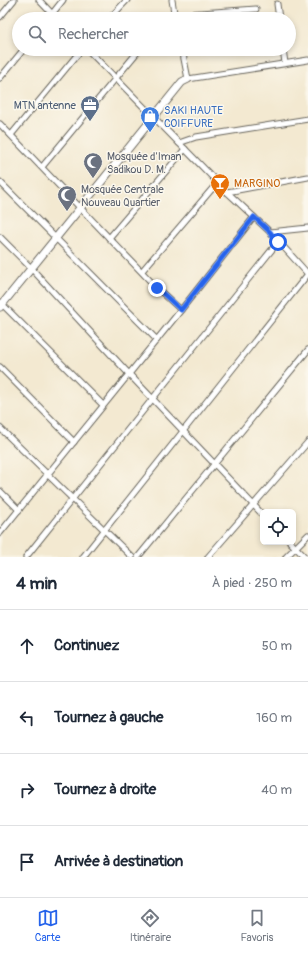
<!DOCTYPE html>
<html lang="fr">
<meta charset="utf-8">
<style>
:root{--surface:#fff;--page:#f2f2f3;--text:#1f2937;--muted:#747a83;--line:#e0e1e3;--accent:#2563eb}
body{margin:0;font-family:Pangolin,sans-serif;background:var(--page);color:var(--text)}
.controls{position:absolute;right:12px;bottom:12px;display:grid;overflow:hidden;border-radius:6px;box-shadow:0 2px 6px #0003}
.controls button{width:36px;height:36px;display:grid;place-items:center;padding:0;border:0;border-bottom:1px solid var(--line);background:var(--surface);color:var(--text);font:20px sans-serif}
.stop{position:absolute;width:12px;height:12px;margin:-9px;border:3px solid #2563eb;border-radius:50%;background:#fff}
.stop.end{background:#2563eb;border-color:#fff;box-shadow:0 1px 4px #0008}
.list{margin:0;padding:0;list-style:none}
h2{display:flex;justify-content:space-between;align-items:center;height:52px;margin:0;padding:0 16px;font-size:17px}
h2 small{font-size:13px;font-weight:400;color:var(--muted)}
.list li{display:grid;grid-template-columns:26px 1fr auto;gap:12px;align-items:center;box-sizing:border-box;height:72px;padding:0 16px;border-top:1px solid var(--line)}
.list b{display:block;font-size:15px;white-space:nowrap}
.list em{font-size:13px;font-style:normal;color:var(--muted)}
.icon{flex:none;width:22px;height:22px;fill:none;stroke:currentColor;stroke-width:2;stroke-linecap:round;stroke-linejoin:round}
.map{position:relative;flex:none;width:308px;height:557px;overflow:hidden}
.search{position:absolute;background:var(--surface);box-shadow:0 2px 6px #0003;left:12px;right:12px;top:12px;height:44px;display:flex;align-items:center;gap:10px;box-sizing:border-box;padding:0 14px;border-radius:22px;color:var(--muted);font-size:15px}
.sheet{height:340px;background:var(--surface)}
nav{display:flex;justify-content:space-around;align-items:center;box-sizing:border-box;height:56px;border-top:1px solid var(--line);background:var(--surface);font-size:11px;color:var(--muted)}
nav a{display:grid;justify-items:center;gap:2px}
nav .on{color:var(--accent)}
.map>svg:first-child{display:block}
</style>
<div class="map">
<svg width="308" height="557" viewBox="0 0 308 557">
<rect width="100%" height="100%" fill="#fbf7ec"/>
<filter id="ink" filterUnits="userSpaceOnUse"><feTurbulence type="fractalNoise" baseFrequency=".025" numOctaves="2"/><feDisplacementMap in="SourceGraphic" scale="8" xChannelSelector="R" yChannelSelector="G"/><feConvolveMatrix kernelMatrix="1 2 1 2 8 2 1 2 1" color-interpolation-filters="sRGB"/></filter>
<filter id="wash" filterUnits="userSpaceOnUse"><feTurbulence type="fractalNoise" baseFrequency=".012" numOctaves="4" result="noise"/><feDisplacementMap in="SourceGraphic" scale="16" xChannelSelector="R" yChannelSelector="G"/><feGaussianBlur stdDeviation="0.9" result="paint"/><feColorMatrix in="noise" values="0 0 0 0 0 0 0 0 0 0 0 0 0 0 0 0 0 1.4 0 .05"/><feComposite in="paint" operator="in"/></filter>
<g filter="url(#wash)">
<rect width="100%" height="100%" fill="#f3e9d1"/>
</g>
<g filter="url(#ink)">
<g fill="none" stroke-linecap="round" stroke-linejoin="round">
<defs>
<g id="street">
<path d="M39,0L57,19"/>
<path d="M172,0L175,19"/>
<path d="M277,4L279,19"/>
<path d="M0,17L14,0"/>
<path d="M48,19L63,0"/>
<path d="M109,19L127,0"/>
<path d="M178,19L187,14L256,9"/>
<path d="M87,49L227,192L270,232L308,274"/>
<path d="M182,49L188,79L308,60"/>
<path d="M283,49L285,63"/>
<path d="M0,78L24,49"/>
<path d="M0,124L157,288L181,310"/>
<path d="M11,135L82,49"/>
<path d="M179,143L196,137L308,119"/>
<path d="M42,167L140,49"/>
<path d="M0,182L157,340"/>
<path d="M227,192L308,177"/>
<path d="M270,232L308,228"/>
<path d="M0,237L31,268L129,374L263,515"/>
<path d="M109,238L185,149"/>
<path d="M142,271L218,182"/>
<path d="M1,303L103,405"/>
<path d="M0,367L74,442"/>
<path d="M0,428L132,557"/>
<path d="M0,491L19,510"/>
<path d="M0,533L181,310L254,217"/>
<path d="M290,542L305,557"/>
<path d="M26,557L278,242"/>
<path d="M83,557L308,274"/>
<path d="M138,557L308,350"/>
<path d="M208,557L308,442"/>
<path d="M286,557L308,535"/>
</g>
<path id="secondary" d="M0,307L182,82L188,79"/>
</defs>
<!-- street casing -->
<use href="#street" stroke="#67645b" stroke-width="7"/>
<!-- secondary casing -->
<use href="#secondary" stroke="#67645b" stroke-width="9"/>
<!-- street -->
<use href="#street" stroke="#fff" stroke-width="5"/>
<!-- secondary -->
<use href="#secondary" stroke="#fff" stroke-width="7"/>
</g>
</g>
<g fill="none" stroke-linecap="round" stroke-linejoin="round" filter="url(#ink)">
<!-- route -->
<path stroke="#2563eb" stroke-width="5" d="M157,288L181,310L254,217L270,232L278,242"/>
</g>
<!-- icons -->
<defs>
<symbol id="office-pin" viewBox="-11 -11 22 30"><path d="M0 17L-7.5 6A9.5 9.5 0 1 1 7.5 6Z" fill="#5c6f8a" stroke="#fbf7ec"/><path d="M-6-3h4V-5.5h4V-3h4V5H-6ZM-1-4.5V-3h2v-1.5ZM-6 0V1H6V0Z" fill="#fff"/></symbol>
<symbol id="shop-pin" viewBox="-11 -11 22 30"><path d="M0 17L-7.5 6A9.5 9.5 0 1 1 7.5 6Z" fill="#3f7fe0" stroke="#fbf7ec"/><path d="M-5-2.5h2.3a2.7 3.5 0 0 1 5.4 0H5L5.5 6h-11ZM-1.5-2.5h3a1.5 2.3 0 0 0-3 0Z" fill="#fff"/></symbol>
<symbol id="mosque-pin" viewBox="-11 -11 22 30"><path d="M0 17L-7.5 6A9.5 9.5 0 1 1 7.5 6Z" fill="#6b7280" stroke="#fbf7ec"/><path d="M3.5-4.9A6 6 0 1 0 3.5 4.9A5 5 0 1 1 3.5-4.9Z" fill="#fff"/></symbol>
<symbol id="bar-pin" viewBox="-11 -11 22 30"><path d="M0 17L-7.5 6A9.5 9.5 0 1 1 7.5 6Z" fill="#e8710a" stroke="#fbf7ec"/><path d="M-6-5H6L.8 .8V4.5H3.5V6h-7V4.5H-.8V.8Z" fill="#fff"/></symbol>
</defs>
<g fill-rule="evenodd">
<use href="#office-pin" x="79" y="94" width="22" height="30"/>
<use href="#shop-pin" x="139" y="105" width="22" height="30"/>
<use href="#mosque-pin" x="82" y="151" width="22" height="30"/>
<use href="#bar-pin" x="209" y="172" width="22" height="30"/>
<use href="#mosque-pin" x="56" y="184" width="22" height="30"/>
</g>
<g text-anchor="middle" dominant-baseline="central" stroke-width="3" stroke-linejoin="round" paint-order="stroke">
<!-- service labels -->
<g font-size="11" fill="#4e5e75" stroke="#fbf7ec" text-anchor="end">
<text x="76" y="105">MTN antenne</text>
</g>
<!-- shop labels -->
<g font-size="11" fill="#366cbe" stroke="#fbf7ec" text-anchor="start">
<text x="164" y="110">SAKI HAUTE<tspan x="164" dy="13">COIFFURE</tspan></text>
</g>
<!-- worship labels -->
<g font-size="11" fill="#5b616d" stroke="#fbf7ec" text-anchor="start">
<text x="107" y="156">Mosquée d'Iman<tspan x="107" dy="13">Sadikou D. M.</tspan></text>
<text x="81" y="189">Mosquée Centrale<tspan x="81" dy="13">Nouveau Quartier</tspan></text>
</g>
<!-- food labels -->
<g font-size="11" fill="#c56008" stroke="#fbf7ec" text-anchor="start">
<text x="234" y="183">MARGINO</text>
</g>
</g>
</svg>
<div class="controls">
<button><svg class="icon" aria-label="locate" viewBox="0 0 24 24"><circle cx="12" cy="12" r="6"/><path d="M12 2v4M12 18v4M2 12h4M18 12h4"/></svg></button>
</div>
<div class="stop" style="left:278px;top:242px"></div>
<div class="stop end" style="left:157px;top:288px"></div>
<div class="search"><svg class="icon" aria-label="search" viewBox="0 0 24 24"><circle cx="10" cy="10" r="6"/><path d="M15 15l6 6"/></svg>Rechercher</div>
</div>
<section class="sheet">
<h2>4 min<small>À pied · 250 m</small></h2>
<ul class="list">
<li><svg class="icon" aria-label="ahead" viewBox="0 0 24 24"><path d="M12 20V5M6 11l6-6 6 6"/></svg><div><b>Continuez</b></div><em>50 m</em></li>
<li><svg class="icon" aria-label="left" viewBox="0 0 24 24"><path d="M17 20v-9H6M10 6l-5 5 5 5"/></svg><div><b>Tournez à gauche</b></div><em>160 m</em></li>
<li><svg class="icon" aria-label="right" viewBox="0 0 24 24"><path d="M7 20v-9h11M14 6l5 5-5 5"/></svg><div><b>Tournez à droite</b></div><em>40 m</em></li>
<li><svg class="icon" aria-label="arrive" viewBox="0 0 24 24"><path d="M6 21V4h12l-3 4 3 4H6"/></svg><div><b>Arrivée à destination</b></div></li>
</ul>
</section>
<nav>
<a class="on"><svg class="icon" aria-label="map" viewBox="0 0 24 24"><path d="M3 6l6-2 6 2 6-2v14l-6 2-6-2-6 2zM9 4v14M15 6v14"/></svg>Carte</a>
<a><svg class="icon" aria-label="directions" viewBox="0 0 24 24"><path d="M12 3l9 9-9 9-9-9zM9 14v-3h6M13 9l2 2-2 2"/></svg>Itinéraire</a>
<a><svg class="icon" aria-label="saved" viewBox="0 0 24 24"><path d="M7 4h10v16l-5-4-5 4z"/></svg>Favoris</a>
</nav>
